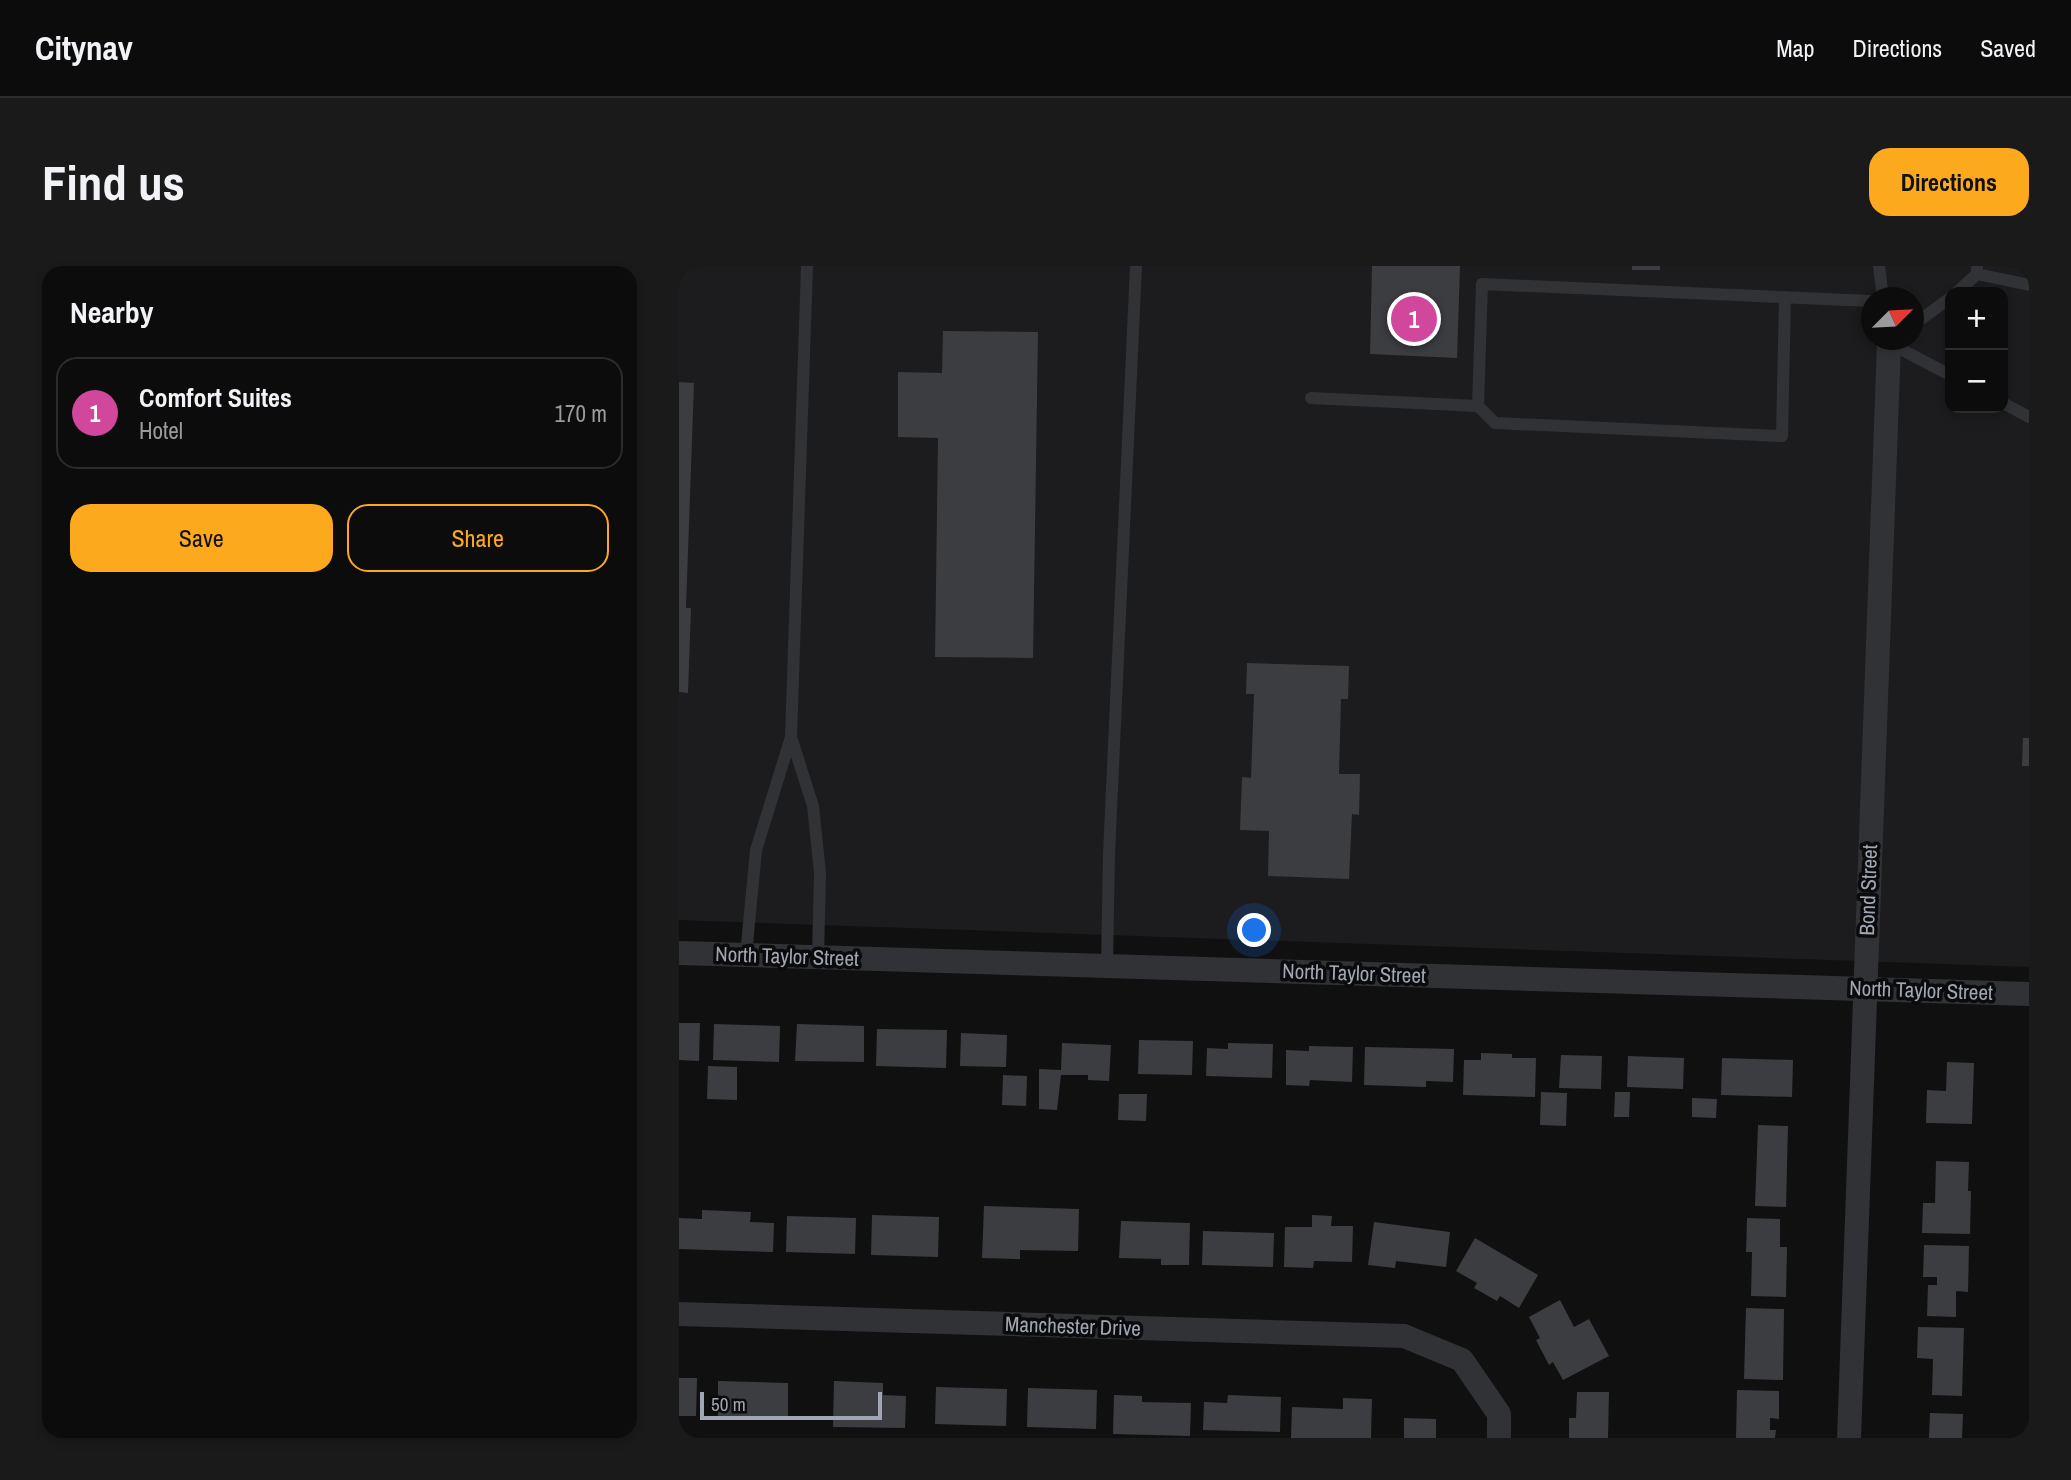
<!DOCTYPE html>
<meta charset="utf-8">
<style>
:root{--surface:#0c0c0d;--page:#1a1a1b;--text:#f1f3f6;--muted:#9a9b9d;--line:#2c2c2e;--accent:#fca91d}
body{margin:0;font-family:"Archivo Narrow",sans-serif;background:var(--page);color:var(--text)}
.controls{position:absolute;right:21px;top:21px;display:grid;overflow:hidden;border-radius:14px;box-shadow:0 4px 10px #0003}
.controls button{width:63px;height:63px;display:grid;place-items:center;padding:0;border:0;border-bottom:2px solid var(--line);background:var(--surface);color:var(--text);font:35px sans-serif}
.compass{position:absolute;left:1182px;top:21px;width:63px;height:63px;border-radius:50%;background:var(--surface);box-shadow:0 4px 10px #0003;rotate:66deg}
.scale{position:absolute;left:21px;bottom:18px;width:182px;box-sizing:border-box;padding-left:7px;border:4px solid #a0a6b3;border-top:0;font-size:19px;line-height:24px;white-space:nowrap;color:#a0a6b3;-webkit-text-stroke:5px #0b0b0c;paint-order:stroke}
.you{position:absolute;left:576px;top:665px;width:24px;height:24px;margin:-18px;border:5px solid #fff;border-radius:50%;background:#1a73e8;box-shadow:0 0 0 10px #1a73e833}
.badge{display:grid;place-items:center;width:46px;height:46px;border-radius:50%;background:var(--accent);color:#fff;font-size:23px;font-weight:700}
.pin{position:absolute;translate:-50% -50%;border:4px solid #fff;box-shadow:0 2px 7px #0006}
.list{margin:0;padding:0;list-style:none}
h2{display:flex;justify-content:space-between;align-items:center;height:91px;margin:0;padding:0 28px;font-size:30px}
h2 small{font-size:23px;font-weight:400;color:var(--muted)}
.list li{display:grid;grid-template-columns:46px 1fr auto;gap:21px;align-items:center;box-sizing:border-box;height:112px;margin:0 14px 14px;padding:0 14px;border:2px solid var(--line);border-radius:21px}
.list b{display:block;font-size:26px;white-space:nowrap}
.list p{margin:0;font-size:23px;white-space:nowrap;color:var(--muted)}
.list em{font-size:23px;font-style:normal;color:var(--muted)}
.actions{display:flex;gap:14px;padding:21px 28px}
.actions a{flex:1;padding:16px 0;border:2px solid var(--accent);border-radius:21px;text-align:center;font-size:24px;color:var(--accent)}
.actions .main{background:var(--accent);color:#111}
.map{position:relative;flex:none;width:1350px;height:1172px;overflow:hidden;border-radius:21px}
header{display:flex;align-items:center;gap:42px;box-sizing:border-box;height:98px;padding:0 35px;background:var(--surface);border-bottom:2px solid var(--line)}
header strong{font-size:33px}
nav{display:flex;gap:38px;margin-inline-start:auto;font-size:24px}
.intro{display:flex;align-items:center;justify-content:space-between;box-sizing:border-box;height:168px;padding:0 42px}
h1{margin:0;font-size:49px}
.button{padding:18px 32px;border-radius:21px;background:var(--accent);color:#111;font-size:24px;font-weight:700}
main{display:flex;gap:42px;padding:0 42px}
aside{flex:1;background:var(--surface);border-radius:21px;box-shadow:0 4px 10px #0003}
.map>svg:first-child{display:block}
</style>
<header>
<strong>Citynav</strong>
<nav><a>Map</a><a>Directions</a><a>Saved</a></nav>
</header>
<div class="intro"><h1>Find us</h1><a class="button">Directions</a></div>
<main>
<aside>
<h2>Nearby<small></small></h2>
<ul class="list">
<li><span class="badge" style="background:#d1479c">1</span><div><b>Comfort Suites</b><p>Hotel</p></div><em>170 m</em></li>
</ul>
<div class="actions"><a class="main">Save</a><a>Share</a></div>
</aside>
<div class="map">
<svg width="1350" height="1172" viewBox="0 0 1350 1172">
<rect width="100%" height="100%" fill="#101011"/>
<!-- built -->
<path fill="#1c1c1e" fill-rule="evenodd" d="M0,0H1350V701L0,654ZM1271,26H1324V142H1271ZM1192,32H1234V74H1192Z"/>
<!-- building -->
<g fill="#3c3d41">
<path d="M693,0H781L778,92L691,88Z"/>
<rect x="953" y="0" width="28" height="4"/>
<path d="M264,65L359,66L354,392L256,391L259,172L219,171V106L263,107Z"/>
<path d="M0,116L15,117L7,342H12L9,427L0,426Z"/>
<path d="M568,397L670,400L669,433H662L660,508H681L680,549L673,548L670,613L589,610L590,565L561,564L563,511L572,512L575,428H567Z"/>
<path d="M1344,472H1350V500H1343Z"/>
<path d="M0,757H21L20,795L0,794Z"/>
<path d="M35,758L101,760L100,796L34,794Z"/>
<path d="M118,758L185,760V796L116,795Z"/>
<path d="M198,763L268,764L267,802L197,800Z"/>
<path d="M282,767L328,769L327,801L281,800Z"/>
<path d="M460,774L514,775L513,809L459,808Z"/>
<path d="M383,777L432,779L430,815L409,814V809H382L378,844L360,843V803L382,804Z"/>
<path d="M549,777L594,778L593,812L527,810L528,782L549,783Z"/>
<path d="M630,780L674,781L673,816L631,814L630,820L607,819V784L630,785Z"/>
<path d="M686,781L775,783L774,816L747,815V821L685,819Z"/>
<path d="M802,787L833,788V792H857L856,831L784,829L785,794H802Z"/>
<path d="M882,789L923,790L922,823L880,822Z"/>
<path d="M949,790L1005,792L1004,823L948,821Z"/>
<path d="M1043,792L1114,794L1113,831L1042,829Z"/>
<path d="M1268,796L1295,797L1293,858L1247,857L1248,824L1267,825Z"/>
<path d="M29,800L58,801V834L28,833Z"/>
<path d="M324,809L348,810L347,840L323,839Z"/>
<path d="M862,826L888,827L887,860L861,859Z"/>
<path d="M936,826H951L950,851H935Z"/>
<path d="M440,828H468L467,855L439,854Z"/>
<path d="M1013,832L1038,833L1037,852L1013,851Z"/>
<path d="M1079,859L1109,860L1107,941L1076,940Z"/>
<path d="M1257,895L1290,896L1289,925H1292L1291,968L1243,967L1244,937H1256Z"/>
<path d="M305,940L400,943L399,985L341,984V993L303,992Z"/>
<path d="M23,944L72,946L71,956L95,957L94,986L0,983V952L23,953Z"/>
<path d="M193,949L260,951L259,991L192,989Z"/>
<path d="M633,949L653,950L652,960H674L673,996L635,995L634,1002L605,1001L606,961H633Z"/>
<path d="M108,950L177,952L176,988L107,986Z"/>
<path d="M1068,952L1101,953V981H1108L1107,1031L1072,1030L1073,986H1067Z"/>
<path d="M442,955L511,957L510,999H482V993L440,992Z"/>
<path d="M695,956L771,966L767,1001L717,995L716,1002L689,999Z"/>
<path d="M524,965L595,967L594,1001L523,999Z"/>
<path d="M796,972L859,1009L840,1042L821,1030L818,1035L795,1022L798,1017L777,1005Z"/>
<path d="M1245,979L1290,980L1289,1026L1277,1025V1051L1248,1050L1249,1019H1258V1011H1244Z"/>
<path d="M881,1034L895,1061L910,1053L930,1090L884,1114L874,1096L870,1099L857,1074L861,1072L850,1051Z"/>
<path d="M1067,1042L1105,1043L1104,1114L1065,1113Z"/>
<path d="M1239,1061L1285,1062L1283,1130L1253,1129L1254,1093L1238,1092Z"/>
<path d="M0,1112H18L17,1150H0Z"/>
<path d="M39,1115L109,1117V1152L39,1150Z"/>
<path d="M155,1115L204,1117V1129L227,1130L226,1162L154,1161Z"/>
<path d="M257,1121L328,1123L327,1160L256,1158Z"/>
<path d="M349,1122L418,1124L417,1163L348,1161Z"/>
<path d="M1058,1124L1100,1125V1153L1091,1152V1164H1097L1096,1172H1057Z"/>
<path d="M898,1126H930L929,1172H890V1152H897Z"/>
<path d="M435,1129L463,1130V1136L512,1137L511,1170L434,1168Z"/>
<path d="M549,1129L602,1131L601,1166L524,1164L525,1136L548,1137Z"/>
<path d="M664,1132L693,1133L692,1172H612L613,1141L664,1143Z"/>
<path d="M1251,1147L1284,1148L1283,1172H1250Z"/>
<path d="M725,1152L757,1153V1172H725Z"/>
</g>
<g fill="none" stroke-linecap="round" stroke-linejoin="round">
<!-- service -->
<g stroke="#303236" stroke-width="12">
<path d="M1200,0L1204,32"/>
<path d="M1298,8L1350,19"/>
<path d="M1278,26L1298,8V1"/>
<path d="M1234,59L1271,32"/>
<path d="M1210,77L1271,109"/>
<path d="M632,132L799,140L803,18L1192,35"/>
<path d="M1324,137L1350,151"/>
<path d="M799,140L816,157L1103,170L1106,31"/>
<path d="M112,471L128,0"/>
<path d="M67,689L77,584L112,471L134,540L141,607L139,691"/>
<path d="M428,700L430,588L457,0"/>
</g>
<!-- minor -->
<g stroke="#303236" stroke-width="24">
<path d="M0,687L1350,728"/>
<path d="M0,1048L725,1070L783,1094L820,1148V1172"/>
<path d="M1170,1172L1210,77"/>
</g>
</g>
<g text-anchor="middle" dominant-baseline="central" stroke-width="7" stroke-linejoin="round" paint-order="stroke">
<!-- street labels -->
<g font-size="21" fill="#a0a6b3" stroke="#0b0b0c">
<text transform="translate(1189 624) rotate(-88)">Bond Street</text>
<text transform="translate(108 690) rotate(2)">North Taylor Street</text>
<text transform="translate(675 707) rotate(2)">North Taylor Street</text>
<text transform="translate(1242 724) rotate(2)">North Taylor Street</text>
<text transform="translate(394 1060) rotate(2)">Manchester Drive</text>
</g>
</g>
</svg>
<div class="controls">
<button>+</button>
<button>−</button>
</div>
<svg class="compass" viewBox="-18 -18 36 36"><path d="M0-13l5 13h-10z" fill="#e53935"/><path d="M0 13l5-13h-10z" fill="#9a9b9d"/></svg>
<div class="scale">50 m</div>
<div class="you"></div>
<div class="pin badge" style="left:735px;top:53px;background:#d1479c">1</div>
</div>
</main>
